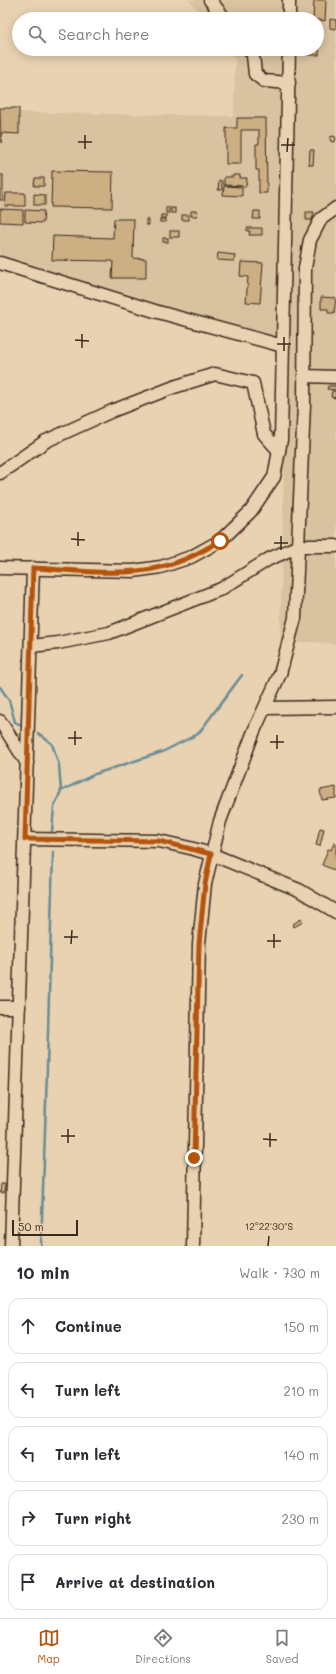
<!DOCTYPE html>
<meta charset="utf-8">
<style>
:root{--surface:#fff;--page:#f7f7f7;--text:#2b2b33;--muted:#7c7c81;--line:#e1e1e2;--accent:#b45309}
body{margin:0;font-family:Mali,sans-serif;background:var(--page);color:var(--text)}
.scale{position:absolute;left:12px;bottom:10px;width:66px;box-sizing:border-box;padding-left:4px;border:2px solid #3b2a1e;border-top:0;font-size:11px;line-height:14px;white-space:nowrap;color:#3b2a1e;-webkit-text-stroke:3px #e8d2b1;paint-order:stroke}
.stop{position:absolute;width:12px;height:12px;margin:-9px;border:3px solid #b45309;border-radius:50%;background:#fff}
.stop.end{background:#b45309;border-color:#fff;box-shadow:0 1px 4px #0008}
.list{margin:0;padding:0;list-style:none}
h2{display:flex;justify-content:space-between;align-items:center;height:52px;margin:0;padding:0 16px;font-size:17px}
h2 small{font-size:13px;font-weight:400;color:var(--muted)}
.list li{display:grid;grid-template-columns:26px 1fr auto;gap:12px;align-items:center;box-sizing:border-box;height:56px;margin:0 8px 8px;padding:0 8px;border:1px solid var(--line);border-radius:12px}
.list b{display:block;font-size:15px;white-space:nowrap}
.list em{font-size:13px;font-style:normal;color:var(--muted)}
.icon{flex:none;width:22px;height:22px;fill:none;stroke:currentColor;stroke-width:2;stroke-linecap:round;stroke-linejoin:round}
.map{position:relative;flex:none;width:336px;height:1246px;overflow:hidden}
.search{position:absolute;background:var(--surface);box-shadow:0 2px 10px #0003;left:12px;right:12px;top:12px;height:44px;display:flex;align-items:center;gap:10px;box-sizing:border-box;padding:0 14px;border-radius:22px;color:var(--muted);font-size:15px}
.sheet{height:372px;background:var(--surface)}
nav{display:flex;justify-content:space-around;align-items:center;box-sizing:border-box;height:56px;border-top:1px solid var(--line);background:var(--surface);font-size:11px;color:var(--muted)}
nav a{display:grid;justify-items:center;gap:2px}
nav .on{color:var(--accent)}
.map>svg:first-child{display:block}
</style>
<div class="map">
<svg width="336" height="1246" viewBox="0 0 336 1246">
<rect width="100%" height="100%" fill="#e8d2b1"/>
<filter id="ink" filterUnits="userSpaceOnUse"><feTurbulence type="fractalNoise" baseFrequency=".025" numOctaves="2"/><feDisplacementMap in="SourceGraphic" scale="8" xChannelSelector="R" yChannelSelector="G"/><feConvolveMatrix kernelMatrix="1 2 1 2 8 2 1 2 1" color-interpolation-filters="sRGB"/></filter>
<g filter="url(#ink)">
<!-- built -->
<path fill="#d9c29f" d="M189,0H336V644L309,642L280,645L284,469L290,343L242,338L0,261V112L234,116L235,60L226,49H317V19H204Z"/>
<g fill="none" stroke-linecap="round" stroke-linejoin="round">
<!-- stream -->
<g stroke="#678c95" stroke-width="2.5">
<path d="M0,687L9,700L15,722L21,725"/>
<path d="M38,733L52,744L59,765L61,791"/>
<path d="M52,831L54,807L61,791L95,774L162,752L198,734L242,675"/>
<path d="M41,1246L46,1103L53,852"/>
</g>
</g>
<!-- building -->
<g fill="#cdaf84" stroke="#3b2a1e">
<path d="M314,0H326L325,21L313,19Z"/>
<path d="M330,19L336,20V29L330,28Z"/>
<path d="M317,34H320L319,55H308V49H317Z"/>
<path d="M0,108H19V134L1,133V143Z"/>
<path d="M237,118H266L267,193H259V170H256V144H259V130H241V164H226V128H237Z"/>
<circle cx="333" cy="139" r="3"/>
<path d="M310,150H314L313,165H309Z"/>
<path d="M52,171L113,172L112,208L51,207Z"/>
<rect x="0" y="175" width="3" height="25"/>
<path d="M233,175H240V178H247L246,186L224,185V177H233Z"/>
<path d="M35,178H44V186H34Z"/>
<path d="M219,180L222,181V190H218Z"/>
<path d="M224,186L242,187V196L223,195Z"/>
<path d="M6,193H25V206H5Z"/>
<path d="M34,194L45,195V205H34Z"/>
<rect x="166" y="207" width="3" height="6"/>
<rect x="171" y="208" width="4" height="5"/>
<path d="M0,209L23,210V223L0,222Z"/>
<path d="M25,210L44,211L43,223L25,222Z"/>
<path d="M191,211H198L197,216H191Z"/>
<path d="M254,211H260V219H253Z"/>
<path d="M306,212H314L312,220H306Z"/>
<rect x="161" y="215" width="5" height="3"/>
<rect x="182" y="215" width="7" height="5"/>
<path d="M114,219H134L133,258L146,259V278H112L113,261L52,260L53,236L113,238Z"/>
<path d="M146,219L149,220V225H146Z"/>
<rect x="160" y="219" width="6" height="3"/>
<path d="M247,228H262V235H249L250,231H247Z"/>
<rect x="170" y="231" width="9" height="6"/>
<rect x="163" y="238" width="5" height="4"/>
<path d="M218,253L235,255L234,261L217,260Z"/>
<path d="M241,262L263,263L260,303L246,302L248,277L240,276Z"/>
<path d="M321,297L336,298L334,313H328V309H321Z"/>
<path d="M328,386H336V390L327,389Z"/>
<path d="M332,391H336V398L331,397Z"/>
<path d="M336,787V798L322,800L320,790Z"/>
<path d="M320,828L324,829L320,846L316,845Z"/>
<path d="M334,843L336,844V871L322,865L328,849L331,850Z"/>
<path d="M301,919L303,922L294,927L293,924Z"/>
<path d="M1,1184H5L4,1193H0Z"/>
</g>
<g fill="none" stroke-linecap="round" stroke-linejoin="round">
<defs>
<g id="minor">
<path d="M210,0L225,19"/>
<path d="M289,19V0"/>
<path d="M249,49L253,55L255,74L264,81L289,83"/>
<path d="M0,263L158,312L283,346"/>
<path d="M304,376L336,377"/>
<path d="M0,473L46,441L112,411L174,387L215,374L253,383L264,434L279,451"/>
<path d="M0,568L133,571L161,567L191,557L220,541L251,511L274,477L281,440L289,49"/>
<path d="M31,646L58,643L109,633L221,589L269,559L299,546H336"/>
<path d="M266,708L336,707"/>
<path d="M0,721L27,763"/>
<path d="M25,839L159,841L190,848L211,854L299,890L336,912"/>
<path d="M0,1007H19"/>
<path d="M11,1246L33,568"/>
<path d="M193,1246L199,944L205,884L220,821L254,731L280,674L295,618L304,404L305,268L310,240L321,219L336,208"/>
</g>
</defs>
<!-- minor casing -->
<use href="#minor" stroke="#3b2a1e" stroke-width="15"/>
<!-- minor -->
<use href="#minor" stroke="#e8d2b1" stroke-width="12"/>
</g>
</g>
<g fill="none" stroke-linecap="round" stroke-linejoin="round" filter="url(#ink)">
<!-- route -->
<path stroke="#b45309" stroke-width="5" d="M194,1158L199,944L205,884L211,854L159,841L25,839L33,568C72,570 124,577 161,567C183,562 201,552 220,541"/>
</g>
<!-- ticks -->
<path fill="none" stroke="#3b2a1e" stroke-width="1.5" d="M78,142H92M281,145H295M85,149V135M287,152L288,138M75,340L89,341M277,344H291M82,348V334M284,351V337M71,539L85,540M274,543H288M78,546V532M281,550V536M68,738H82M270,742H284M75,745V731M277,749V735M64,937H78M267,941H281M71,944L72,930M274,948V934M61,1136H75M263,1139L277,1140M68,1143V1129M270,1147V1133M268,1246L269,1236"/>
<g font-size="10" text-anchor="middle" fill="#3b2a1e" stroke="#e8d2b1" stroke-width="3" stroke-linejoin="round" paint-order="stroke">
<text x="269" y="1230">12°22'30"S</text>
</g>
</svg>
<div class="scale">50 m</div>
<div class="stop" style="left:220px;top:541px"></div>
<div class="stop end" style="left:194px;top:1158px"></div>
<div class="search"><svg class="icon" aria-label="search" viewBox="0 0 24 24"><circle cx="10" cy="10" r="6"/><path d="M15 15l6 6"/></svg>Search here</div>
</div>
<section class="sheet">
<h2>10 min<small>Walk · 730 m</small></h2>
<ul class="list">
<li><svg class="icon" aria-label="ahead" viewBox="0 0 24 24"><path d="M12 20V5M6 11l6-6 6 6"/></svg><div><b>Continue</b></div><em>150 m</em></li>
<li><svg class="icon" aria-label="left" viewBox="0 0 24 24"><path d="M17 20v-9H6M10 6l-5 5 5 5"/></svg><div><b>Turn left</b></div><em>210 m</em></li>
<li><svg class="icon" aria-label="left" viewBox="0 0 24 24"><path d="M17 20v-9H6M10 6l-5 5 5 5"/></svg><div><b>Turn left</b></div><em>140 m</em></li>
<li><svg class="icon" aria-label="right" viewBox="0 0 24 24"><path d="M7 20v-9h11M14 6l5 5-5 5"/></svg><div><b>Turn right</b></div><em>230 m</em></li>
<li><svg class="icon" aria-label="arrive" viewBox="0 0 24 24"><path d="M6 21V4h12l-3 4 3 4H6"/></svg><div><b>Arrive at destination</b></div></li>
</ul>
</section>
<nav>
<a class="on"><svg class="icon" aria-label="map" viewBox="0 0 24 24"><path d="M3 6l6-2 6 2 6-2v14l-6 2-6-2-6 2zM9 4v14M15 6v14"/></svg>Map</a>
<a><svg class="icon" aria-label="directions" viewBox="0 0 24 24"><path d="M12 3l9 9-9 9-9-9zM9 14v-3h6M13 9l2 2-2 2"/></svg>Directions</a>
<a><svg class="icon" aria-label="saved" viewBox="0 0 24 24"><path d="M7 4h10v16l-5-4-5 4z"/></svg>Saved</a>
</nav>
